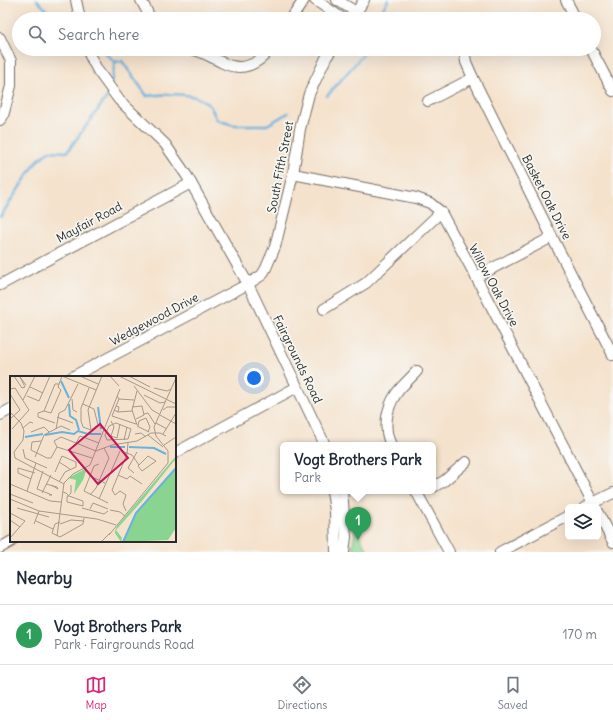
<!DOCTYPE html>
<meta charset="utf-8">
<style>
:root{--surface:#fff;--page:#f6f6f7;--text:#1f2937;--muted:#747a83;--line:#e0e1e3;--accent:#db2777}
body{margin:0;font-family:Delius,sans-serif;background:var(--page);color:var(--text)}
.controls{position:absolute;right:12px;bottom:12px;display:grid;overflow:hidden;border-radius:6px;box-shadow:0 4px 16px #0002}
.controls button{width:36px;height:36px;display:grid;place-items:center;padding:0;border:0;border-bottom:1px solid var(--line);background:var(--surface);color:var(--text);font:20px sans-serif}
.you{position:absolute;left:254px;top:378px;width:14px;height:14px;margin:-10px;border:3px solid #fff;border-radius:50%;background:#1a73e8;box-shadow:0 0 0 6px #1a73e833}
.badge{display:grid;place-items:center;width:26px;height:26px;border-radius:50%;background:var(--accent);color:#fff;font-size:13px;font-weight:700}
.pin{position:absolute;translate:-50% -33px;filter:drop-shadow(0 1px 2px #0008)}
.pin::after{content:'';position:absolute;top:21px;width:14px;height:12px;background:inherit;clip-path:polygon(0 0,100% 0,50% 100%)}
.popup{position:absolute;left:280px;top:442px;width:156px;height:52px;box-sizing:border-box;display:grid;place-content:center;border-radius:6px;background:var(--surface);filter:drop-shadow(0 1px 3px #0005);font-size:13px;white-space:nowrap;color:var(--muted)}
.popup b{font-size:15px;color:var(--text)}
.popup::after{content:'';position:absolute;left:50%;top:100%;margin-left:-8px;border:8px solid transparent;border-top-color:var(--surface)}
.list{margin:0;padding:0;list-style:none}
h2{display:flex;justify-content:space-between;align-items:center;height:52px;margin:0;padding:0 16px;font-size:17px}
h2 small{font-size:13px;font-weight:400;color:var(--muted)}
.list li{display:grid;grid-template-columns:26px 1fr auto;gap:12px;align-items:center;box-sizing:border-box;height:60px;padding:0 16px;border-top:1px solid var(--line)}
.list b{display:block;font-size:15px;white-space:nowrap}
.list p{margin:0;font-size:13px;white-space:nowrap;color:var(--muted)}
.list em{font-size:13px;font-style:normal;color:var(--muted)}
.icon{flex:none;width:22px;height:22px;fill:none;stroke:currentColor;stroke-width:2;stroke-linecap:round;stroke-linejoin:round}
.map{position:relative;flex:none;width:613px;height:552px;overflow:hidden}
.search{position:absolute;background:var(--surface);box-shadow:0 4px 16px #0002;left:12px;right:12px;top:12px;height:44px;display:flex;align-items:center;gap:10px;box-sizing:border-box;padding:0 14px;border-radius:22px;color:var(--muted);font-size:15px}
.sheet{height:112px;background:var(--surface)}
nav{display:flex;justify-content:space-around;align-items:center;box-sizing:border-box;height:56px;border-top:1px solid var(--line);background:var(--surface);font-size:11px;color:var(--muted)}
nav a{display:grid;justify-items:center;gap:2px}
nav .on{color:var(--accent)}
.map>svg:first-child{display:block}
</style>
<div class="map">
<svg width="613" height="552" viewBox="0 0 613 552">
<defs>
<pattern id="park-crowns" width="20" height="18" patternUnits="userSpaceOnUse"><rect width="20" height="18" fill="#89d490"/><path d="M2 6a3 3 0 1 1 6 0M12 15a3 3 0 1 1 6 0" fill="none" stroke="#76b67c"/></pattern>
</defs>
<rect width="100%" height="100%" fill="#f6f6f2"/>
<filter id="ink" filterUnits="userSpaceOnUse"><feTurbulence type="fractalNoise" baseFrequency=".025" numOctaves="2"/><feDisplacementMap in="SourceGraphic" scale="8" xChannelSelector="R" yChannelSelector="G"/><feConvolveMatrix kernelMatrix="1 2 1 2 8 2 1 2 1" color-interpolation-filters="sRGB"/></filter>
<filter id="wash" filterUnits="userSpaceOnUse"><feTurbulence type="fractalNoise" baseFrequency=".012" numOctaves="4" result="noise"/><feDisplacementMap in="SourceGraphic" scale="16" xChannelSelector="R" yChannelSelector="G"/><feGaussianBlur stdDeviation="0.9" result="paint"/><feColorMatrix in="noise" values="0 0 0 0 0 0 0 0 0 0 0 0 0 0 0 0 0 1.4 0 .05"/><feComposite in="paint" operator="in"/></filter>
<g filter="url(#wash)">
<rect width="100%" height="100%" fill="#f5e2cc"/>
<!-- park -->
<path fill="url(#park-crowns)" stroke="#5a805e" d="M355,528L369,552H352Z"/>
<g fill="none" stroke-linecap="round" stroke-linejoin="round">
<!-- stream -->
<g stroke="#68b2e0" stroke-width="2.5">
<path d="M37,0L55,19"/>
<path d="M377,19L388,0"/>
<path d="M101,49L115,62"/>
<path d="M111,84L115,62L122,61L147,96C164,94 194,91 208,104C212,107 214,115 217,120L234,125H267L288,113"/>
<path d="M327,96L368,49"/>
<path d="M0,217L37,161L49,151L67,152L110,93"/>
</g>
</g>
</g>
<g filter="url(#ink)">
<g fill="none" stroke-linecap="round" stroke-linejoin="round">
<defs>
<g id="minor">
<path d="M76,0L80,19"/>
<path d="M141,0L151,19"/>
<path d="M315,0L343,19"/>
<path d="M337,0L356,12"/>
<path d="M566,0L576,19"/>
<path d="M291,19L304,0"/>
<path d="M352,19L364,0"/>
<path d="M0,38L11,61V86L3,116L0,120"/>
<path d="M88,49L90,56L98,71L119,100L165,144L187,176L248,284L325,445"/>
<path d="M191,49C202,51 213,58 223,63C242,72 258,65 270,49"/>
<path d="M464,49L466,62L473,78L552,237L613,355"/>
<path d="M591,49L613,91"/>
<path d="M428,101L473,78"/>
<path d="M293,174L416,198L430,203L441,212L476,277L595,507"/>
<path d="M476,277L552,237"/>
<path d="M0,285L191,183"/>
<path d="M324,309L366,283L441,212"/>
<path d="M72,377L248,284L262,275L266,268L275,247L293,174L300,129L309,94L326,58L332,49"/>
<path d="M0,415L11,409"/>
<path d="M391,445C383,429 386,409 396,394C401,386 410,379 417,371"/>
<path d="M175,453L297,387"/>
<path d="M433,487L444,481L466,462"/>
<path d="M332,491L335,511L336,552"/>
<path d="M342,491L346,537L344,552"/>
<path d="M416,491L449,552"/>
<path d="M585,507L613,493"/>
<path d="M598,513L613,542"/>
<path d="M0,548L12,541"/>
<path d="M500,552L568,516"/>
</g>
</defs>
<!-- minor casing -->
<use href="#minor" stroke="#726b63" stroke-width="12"/>
<!-- minor -->
<use href="#minor" stroke="#fff" stroke-width="10"/>
</g>
</g>
<g text-anchor="middle" dominant-baseline="central" stroke-width="3.5" stroke-linejoin="round" paint-order="stroke">
<!-- street labels -->
<g font-size="12" fill="#2b2b2b" stroke="#f6f6f2">
<text transform="translate(280 167) rotate(-79)">South Fifth Street</text>
<text transform="translate(547 197) rotate(63)">Basket Oak Drive</text>
<text transform="translate(89 222) rotate(-28)">Mayfair Road</text>
<text transform="translate(494 285) rotate(62)">Willow Oak Drive</text>
<text transform="translate(154 319) rotate(-28)">Wedgewood Drive</text>
<text transform="translate(298 359) rotate(64)">Fairgrounds Road</text>
</g>
</g>
<!-- overview -->
<g transform="translate(10 376)">
<rect width="166" height="166" fill="#f5e2cc"/>
<path d="M166,80V86L164,85L131,126L106,154L112,162L111,166L105,157V155L107,150ZM77,92L73,104L64,118L66,104L58,102ZM166,92V152L158,164L113,166L126,137Z" fill="#89d490"/>
<path fill="none" stroke="#68b2e0" stroke-width="2" d="M51,5L59,22M59,28L60,40L66,44L69,54M88,31L91,53M35,59L52,56L64,58L68,55L78,58H91M15,61L33,58M100,71H115M119,71L144,72L156,78M113,166L126,137L166,92"/>
<path fill="none" stroke="#a4998c" stroke-width="1" d="M4,0L12,12L15,11M52,0L86,14M70,0L88,8M100,0L109,10M109,0L166,28M119,0L140,11M124,10L142,34L149,38M15,11L10,1L16,9M20,11L33,17M79,12L71,32V45L73,51L81,54M144,12L157,15L161,13M0,13L5,12L19,34L2,53M0,18L10,34L0,43M134,19L150,27L155,26M17,20L29,25M107,20L109,23L102,40L126,48M62,23L63,34L67,36M109,23L124,24M13,24L25,0M29,25L40,0M73,28L84,33L88,49L81,54M122,31L132,30L134,39L126,43M104,34L108,36L109,31L106,30M153,34L157,31H166M34,35L41,37L51,14L48,11L52,0M34,35L45,8H49M34,35L28,37V41L45,47M0,36L11,47L14,55L13,64L4,76L5,82L54,108M108,36L122,35M134,38L138,37L145,48M150,39L166,48M47,41L63,47M101,45L104,51L101,60L107,62L110,48M106,47L121,53L118,63L97,64L95,59L99,50ZM146,47L157,53M127,49L122,34L127,15M127,50L139,56M128,50L129,45L136,42L140,51L138,56M13,52L20,46L23,47M46,53L49,37L55,34L68,8M81,54L78,34L92,0M21,56L34,51L39,56M125,58L131,57L136,61M153,58L166,37M138,59L153,71M114,64L117,51M31,65L22,66L21,74L37,82H41L47,71M66,67L70,60L89,67M154,69L166,61M47,71L44,65L51,61L86,75M47,71L82,82M13,73L15,82L37,92M86,75L102,69L127,65L141,57H150L156,60M114,76L122,79L129,89M138,80L146,85L132,95L128,90ZM25,81L34,59L51,50L60,54M49,86L60,93M89,88L84,90L74,115L98,127M33,95L27,113L42,119H39M45,96L52,80L66,86V91L55,96L49,106M124,97L118,92L127,76M63,98L80,89L110,13M108,99L117,103L120,100L132,108M80,100L95,107M21,103L8,97V92L25,97M0,108L40,125L51,126M36,108L47,111L48,113L41,109M17,115L26,87M53,116L56,117L58,119V120H59L73,125V130L57,126V121L61,117V109M32,117L41,99M0,118L23,127M80,119L86,112L99,82L94,72M0,123L29,135L87,143L106,149M89,123L110,75M7,132L39,141M72,132L94,138L98,135M80,133L83,127L98,133M100,134L110,136L115,140M116,135L113,128L116,119L110,115L105,119L102,114L117,78L118,67M0,137L15,145L0,162M0,144L10,151M26,145L43,153M50,146L45,148L42,157L50,161L73,148L74,142M24,148L29,135M50,148L61,144L74,145M99,159L158,87V75L146,60L144,51L166,2M47,160L54,107L63,98M91,166L100,157"/>
<path fill="#c2185b" fill-opacity="0.15" stroke="#c2185b" stroke-width="2" d="M90,48L118,82L88,108L59,74Z"/>
<rect width="166" height="166" fill="none" stroke="#2b2b2b" stroke-width="2"/>
</g>
</svg>
<div class="controls">
<button><svg class="icon" aria-label="layers" viewBox="0 0 24 24"><path d="M12 4l9 5-9 5-9-5zM3 14l9 5 9-5"/></svg></button>
</div>
<div class="you"></div>
<div class="pin badge" style="left:358px;top:540px;background:#2e9e5b">1</div>
<div class="popup"><b>Vogt Brothers Park</b>Park</div>
<div class="search"><svg class="icon" aria-label="search" viewBox="0 0 24 24"><circle cx="10" cy="10" r="6"/><path d="M15 15l6 6"/></svg>Search here</div>
</div>
<section class="sheet">
<h2>Nearby<small></small></h2>
<ul class="list">
<li><span class="badge" style="background:#2e9e5b">1</span><div><b>Vogt Brothers Park</b><p>Park · Fairgrounds Road</p></div><em>170 m</em></li>
</ul>
</section>
<nav>
<a class="on"><svg class="icon" aria-label="map" viewBox="0 0 24 24"><path d="M3 6l6-2 6 2 6-2v14l-6 2-6-2-6 2zM9 4v14M15 6v14"/></svg>Map</a>
<a><svg class="icon" aria-label="directions" viewBox="0 0 24 24"><path d="M12 3l9 9-9 9-9-9zM9 14v-3h6M13 9l2 2-2 2"/></svg>Directions</a>
<a><svg class="icon" aria-label="saved" viewBox="0 0 24 24"><path d="M7 4h10v16l-5-4-5 4z"/></svg>Saved</a>
</nav>
